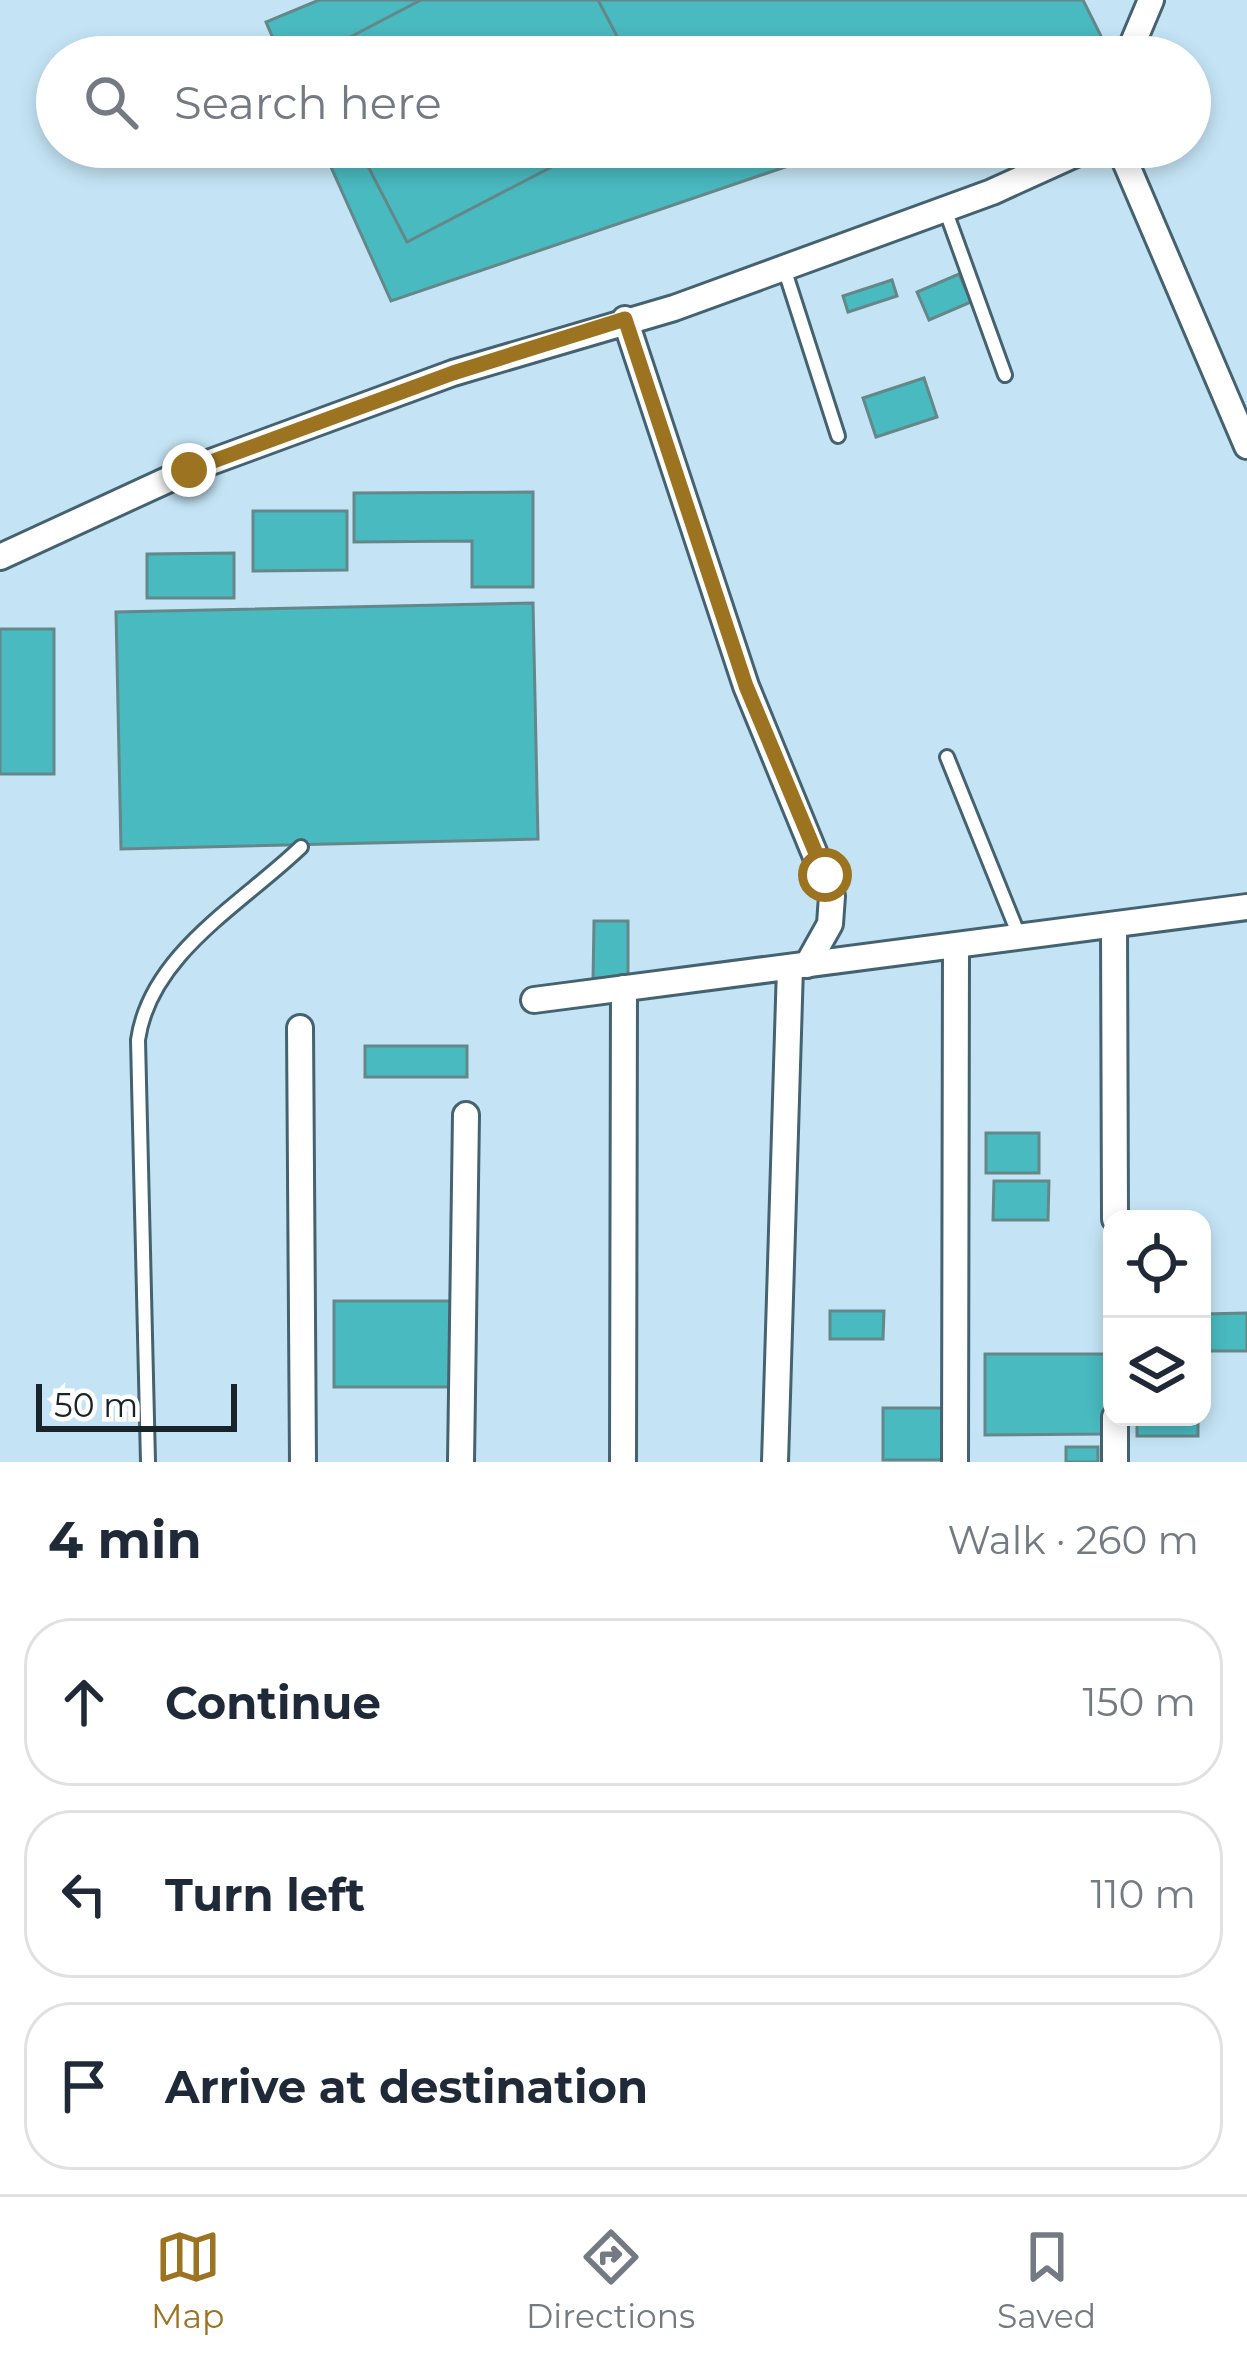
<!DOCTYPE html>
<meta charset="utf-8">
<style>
:root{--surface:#fff;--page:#f6f6f7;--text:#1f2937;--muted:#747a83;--line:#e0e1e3;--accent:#9c7421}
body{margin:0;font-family:Montserrat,sans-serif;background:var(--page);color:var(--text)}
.controls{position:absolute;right:36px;bottom:36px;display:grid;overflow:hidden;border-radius:24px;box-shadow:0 6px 18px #0003}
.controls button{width:108px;height:108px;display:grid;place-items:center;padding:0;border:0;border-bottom:3px solid var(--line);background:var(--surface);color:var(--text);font:60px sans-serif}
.scale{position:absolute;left:36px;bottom:30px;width:201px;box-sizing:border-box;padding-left:12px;border:6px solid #18242a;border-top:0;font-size:33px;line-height:42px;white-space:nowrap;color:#18242a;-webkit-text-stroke:9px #fff;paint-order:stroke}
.stop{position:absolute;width:36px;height:36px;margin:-27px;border:9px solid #9c7421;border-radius:50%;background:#fff}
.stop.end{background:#9c7421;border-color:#fff;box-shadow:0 3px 12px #0008}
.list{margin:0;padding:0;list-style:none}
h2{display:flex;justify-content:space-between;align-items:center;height:156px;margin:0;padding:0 48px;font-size:51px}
h2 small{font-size:39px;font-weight:400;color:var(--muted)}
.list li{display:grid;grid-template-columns:78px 1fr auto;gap:36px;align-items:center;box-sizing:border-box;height:168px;margin:0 24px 24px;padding:0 24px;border:3px solid var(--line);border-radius:48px}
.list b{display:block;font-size:45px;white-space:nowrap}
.list em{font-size:39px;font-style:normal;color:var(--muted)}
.icon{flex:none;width:66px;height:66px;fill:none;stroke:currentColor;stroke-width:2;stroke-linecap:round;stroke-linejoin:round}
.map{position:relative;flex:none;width:1247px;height:1462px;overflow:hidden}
.search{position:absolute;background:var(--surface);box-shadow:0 6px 18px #0003;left:36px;right:36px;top:36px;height:132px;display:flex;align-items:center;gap:30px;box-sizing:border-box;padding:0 42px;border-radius:66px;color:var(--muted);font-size:45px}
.sheet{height:732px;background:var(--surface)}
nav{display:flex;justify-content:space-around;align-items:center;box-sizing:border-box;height:168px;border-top:3px solid var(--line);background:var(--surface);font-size:33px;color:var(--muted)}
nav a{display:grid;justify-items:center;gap:6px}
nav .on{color:var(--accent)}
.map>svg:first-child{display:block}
</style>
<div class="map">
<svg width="1247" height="1462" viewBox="0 0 1247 1462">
<rect width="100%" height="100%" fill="#c4e4f5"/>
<!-- building -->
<g fill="#49bac0" stroke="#64888a" stroke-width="3">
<path d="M319,0H1083L1111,56L281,57L266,22Z"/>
<path d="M421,0H598L628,57H312Z"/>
<path d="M322,147H844L391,301Z"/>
<path d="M358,147H590L407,242Z"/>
<path d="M959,274L971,302L929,320L917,292Z"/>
<path d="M892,280L897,296L848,312L843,296Z"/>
<path d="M924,378L937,417L876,437L863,398Z"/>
<path d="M533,492V587H472V541L354,542V493Z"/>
<path d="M253,511H347V570L253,571Z"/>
<path d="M234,553V598H147V554Z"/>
<path d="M533,603L538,839L121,849L116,612Z"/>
<rect x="0" y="629" width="54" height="145"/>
<path d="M594,921H628V982H593Z"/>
<rect x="365" y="1046" width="102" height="31"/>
<rect x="986" y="1133" width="53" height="40"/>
<path d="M994,1181H1049L1048,1220H993Z"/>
<rect x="334" y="1301" width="119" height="86"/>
<path d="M830,1311H884L883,1339H830Z"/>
<path d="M1247,1313V1351H1203V1314Z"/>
<path d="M985,1354H1105V1434L985,1435Z"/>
<path d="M883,1408H952L951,1460H883Z"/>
<rect x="1137" y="1417" width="61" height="19"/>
<rect x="1066" y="1447" width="32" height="15"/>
</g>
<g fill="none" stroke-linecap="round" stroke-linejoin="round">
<defs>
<g id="lane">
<path d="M945,209L1005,375"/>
<path d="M784,268L838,436"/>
<path d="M947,757L1020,938"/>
<path d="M148,1462L138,1040C150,954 243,903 301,847"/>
</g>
<g id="street">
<path d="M1127,57L1151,0"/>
<path d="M1119,147L1247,446"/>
<path d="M625,319L746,686L832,896L830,924L807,965"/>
<path d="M0,557L189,470L453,373L674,308L992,192L1091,147"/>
<path d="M1114,925L1115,1219"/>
<path d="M534,1000L1247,907"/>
<path d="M300,1028L303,1462"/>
<path d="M1115,1417V1462"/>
<path d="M461,1462L466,1115"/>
<path d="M623,1462L624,988"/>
<path d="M775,1462L790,967"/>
<path d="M955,1462L956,946"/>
</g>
</defs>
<!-- lane casing -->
<use href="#lane" stroke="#456270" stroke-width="18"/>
<!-- street casing -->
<use href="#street" stroke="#456270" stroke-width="30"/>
<!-- lane -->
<use href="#lane" stroke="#fff" stroke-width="12"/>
<!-- street -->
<use href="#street" stroke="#fff" stroke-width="24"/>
</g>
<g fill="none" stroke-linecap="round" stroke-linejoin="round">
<!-- route -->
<path stroke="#9c7421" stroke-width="15" d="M189,470L453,373L625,319L746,686L825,875"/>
</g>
</svg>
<div class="controls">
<button><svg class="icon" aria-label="locate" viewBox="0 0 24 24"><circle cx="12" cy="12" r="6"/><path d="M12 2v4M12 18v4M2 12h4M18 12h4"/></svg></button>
<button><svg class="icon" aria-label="layers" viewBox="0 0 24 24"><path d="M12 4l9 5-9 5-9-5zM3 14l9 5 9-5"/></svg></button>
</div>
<div class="scale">50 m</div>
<div class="stop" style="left:825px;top:875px"></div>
<div class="stop end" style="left:189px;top:470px"></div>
<div class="search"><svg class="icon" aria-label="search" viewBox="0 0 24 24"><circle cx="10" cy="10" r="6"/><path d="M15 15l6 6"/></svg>Search here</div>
</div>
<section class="sheet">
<h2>4 min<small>Walk · 260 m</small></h2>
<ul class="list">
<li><svg class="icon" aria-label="ahead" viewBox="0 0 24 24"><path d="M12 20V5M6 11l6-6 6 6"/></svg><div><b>Continue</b></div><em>150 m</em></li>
<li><svg class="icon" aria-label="left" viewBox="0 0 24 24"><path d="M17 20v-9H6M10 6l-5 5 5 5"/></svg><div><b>Turn left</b></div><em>110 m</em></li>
<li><svg class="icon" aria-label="arrive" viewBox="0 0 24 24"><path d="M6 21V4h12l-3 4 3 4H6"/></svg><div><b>Arrive at destination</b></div></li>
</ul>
</section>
<nav>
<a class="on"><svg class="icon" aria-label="map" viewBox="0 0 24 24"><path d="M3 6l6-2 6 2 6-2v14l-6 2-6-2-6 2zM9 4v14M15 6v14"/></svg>Map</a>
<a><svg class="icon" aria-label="directions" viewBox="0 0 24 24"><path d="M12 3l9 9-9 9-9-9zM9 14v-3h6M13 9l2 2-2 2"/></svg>Directions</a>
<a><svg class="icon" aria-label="saved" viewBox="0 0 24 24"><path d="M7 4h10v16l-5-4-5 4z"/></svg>Saved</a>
</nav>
